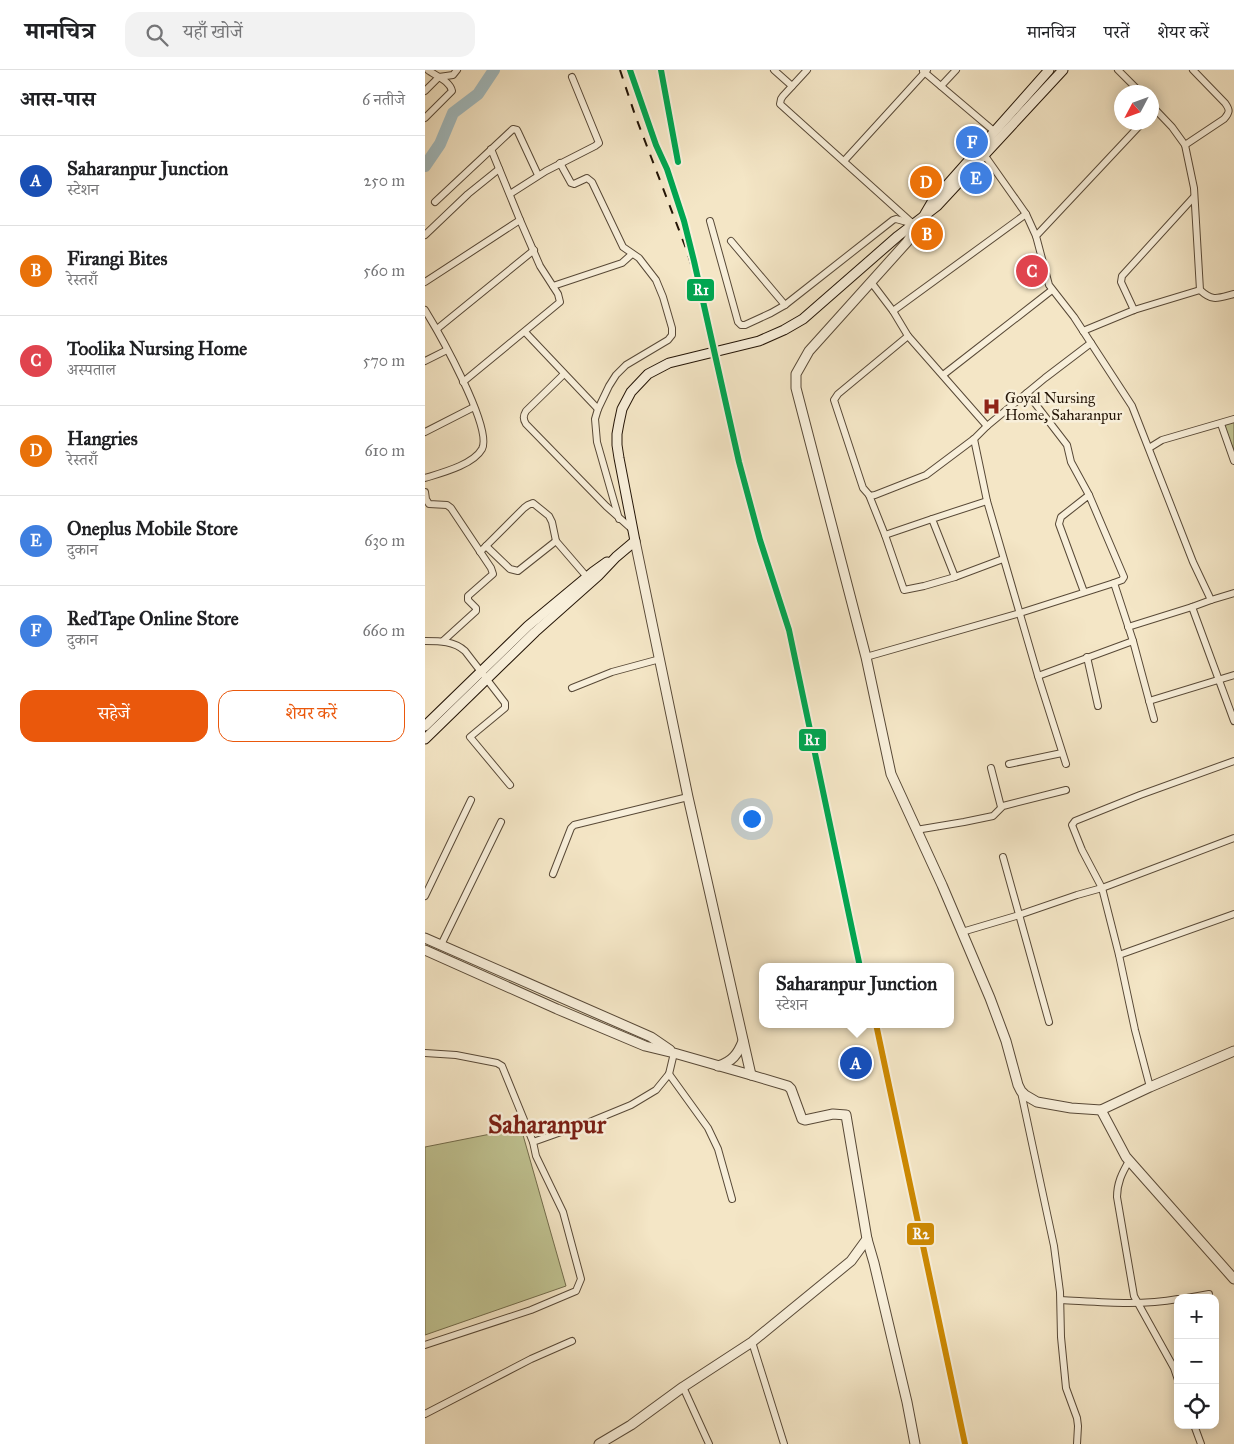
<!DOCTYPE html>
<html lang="hi">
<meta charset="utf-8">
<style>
:root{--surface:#fff;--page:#f2f2f2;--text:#202124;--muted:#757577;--line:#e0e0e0;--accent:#ea580c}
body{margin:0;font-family:"IM FELL Great Primer","Noto Serif Devanagari",serif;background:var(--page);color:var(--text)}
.controls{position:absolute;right:15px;bottom:15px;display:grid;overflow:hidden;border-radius:10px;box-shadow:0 2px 12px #0003}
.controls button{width:45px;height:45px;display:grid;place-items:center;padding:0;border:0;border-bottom:1px solid var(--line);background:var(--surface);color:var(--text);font:25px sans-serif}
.compass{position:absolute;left:689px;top:15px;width:45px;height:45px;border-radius:50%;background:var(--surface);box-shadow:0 2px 12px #0003;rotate:229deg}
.you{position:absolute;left:326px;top:748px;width:18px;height:18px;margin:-12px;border:4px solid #fff;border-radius:50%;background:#1a73e8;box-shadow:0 0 0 8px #1a73e833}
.badge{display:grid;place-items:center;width:32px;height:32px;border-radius:50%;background:var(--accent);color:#fff;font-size:16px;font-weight:700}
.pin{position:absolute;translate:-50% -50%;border:2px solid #fff;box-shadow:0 1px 5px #0006}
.popup{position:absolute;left:334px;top:893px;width:195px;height:65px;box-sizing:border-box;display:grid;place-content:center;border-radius:10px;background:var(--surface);filter:drop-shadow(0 1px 4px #0005);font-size:16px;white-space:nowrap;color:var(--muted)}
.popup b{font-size:19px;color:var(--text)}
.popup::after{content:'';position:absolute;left:50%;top:100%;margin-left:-10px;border:10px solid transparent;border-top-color:var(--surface)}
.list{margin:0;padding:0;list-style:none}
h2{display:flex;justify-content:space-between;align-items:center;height:65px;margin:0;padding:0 20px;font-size:21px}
h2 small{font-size:16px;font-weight:400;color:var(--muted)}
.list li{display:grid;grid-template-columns:32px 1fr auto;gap:15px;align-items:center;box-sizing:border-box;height:90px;padding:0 20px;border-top:1px solid var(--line)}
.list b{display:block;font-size:19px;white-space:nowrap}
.list p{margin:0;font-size:16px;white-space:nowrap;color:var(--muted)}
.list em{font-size:16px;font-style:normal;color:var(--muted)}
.actions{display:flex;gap:10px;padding:15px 20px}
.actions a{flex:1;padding:11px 0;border:1px solid var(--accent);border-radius:15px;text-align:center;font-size:18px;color:var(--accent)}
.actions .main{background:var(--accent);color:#fff}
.icon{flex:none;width:28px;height:28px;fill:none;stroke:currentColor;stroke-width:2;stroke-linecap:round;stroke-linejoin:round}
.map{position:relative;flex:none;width:809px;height:1374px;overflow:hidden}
header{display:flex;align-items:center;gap:30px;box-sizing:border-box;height:70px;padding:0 25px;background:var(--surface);border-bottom:1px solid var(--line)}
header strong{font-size:24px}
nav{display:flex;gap:28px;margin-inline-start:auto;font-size:18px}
.search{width:350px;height:45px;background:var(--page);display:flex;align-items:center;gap:12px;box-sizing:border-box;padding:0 18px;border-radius:15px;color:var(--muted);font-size:19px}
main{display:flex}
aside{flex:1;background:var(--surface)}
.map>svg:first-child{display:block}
</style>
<header>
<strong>मानचित्र</strong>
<div class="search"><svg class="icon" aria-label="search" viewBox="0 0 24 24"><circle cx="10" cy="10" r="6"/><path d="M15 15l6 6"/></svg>यहाँ खोजें</div>
<nav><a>मानचित्र</a><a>परतें</a><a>शेयर करें</a></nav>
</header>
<main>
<aside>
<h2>आस-पास<small>6 नतीजे</small></h2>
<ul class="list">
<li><span class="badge" style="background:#1a4fb4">A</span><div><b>Saharanpur Junction</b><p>स्टेशन</p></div><em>250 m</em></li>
<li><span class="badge" style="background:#e8710a">B</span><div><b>Firangi Bites</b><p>रेस्तराँ</p></div><em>560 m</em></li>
<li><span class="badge" style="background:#e0444e">C</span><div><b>Toolika Nursing Home</b><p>अस्पताल</p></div><em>570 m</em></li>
<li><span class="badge" style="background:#e8710a">D</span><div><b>Hangries</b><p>रेस्तराँ</p></div><em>610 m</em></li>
<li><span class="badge" style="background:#3f7fe0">E</span><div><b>Oneplus Mobile Store</b><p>दुकान</p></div><em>630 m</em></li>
<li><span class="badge" style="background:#3f7fe0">F</span><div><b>RedTape Online Store</b><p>दुकान</p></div><em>660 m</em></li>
</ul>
<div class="actions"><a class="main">सहेजें</a><a>शेयर करें</a></div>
</aside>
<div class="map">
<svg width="809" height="1374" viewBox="0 0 809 1374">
<defs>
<pattern id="park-tufts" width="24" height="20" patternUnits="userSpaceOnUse" patternTransform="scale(1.25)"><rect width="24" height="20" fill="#c0c392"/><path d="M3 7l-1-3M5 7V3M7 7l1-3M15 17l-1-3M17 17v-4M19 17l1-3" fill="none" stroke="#a5a77c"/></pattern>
</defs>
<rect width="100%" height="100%" fill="#f4e6c6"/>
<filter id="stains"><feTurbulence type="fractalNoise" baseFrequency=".004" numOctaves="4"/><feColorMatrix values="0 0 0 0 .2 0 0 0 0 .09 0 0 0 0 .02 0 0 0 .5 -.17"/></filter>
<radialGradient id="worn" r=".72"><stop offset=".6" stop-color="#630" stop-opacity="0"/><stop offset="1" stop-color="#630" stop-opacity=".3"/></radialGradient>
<!-- park -->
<path fill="url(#park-tufts)" stroke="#726c4c" d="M809,348V380L797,353Z"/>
<!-- pitch -->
<path fill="#c0c392" stroke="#726c4c" d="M96,1058L141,1216L0,1265V1077Z"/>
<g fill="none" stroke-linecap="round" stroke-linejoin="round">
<!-- river -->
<path stroke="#a2bcc1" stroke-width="12" d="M0,96L15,74L28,43L53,24L69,0"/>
<defs>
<g id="minor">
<path d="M349,0L367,16"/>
<path d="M382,0L358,26L356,29L355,34L486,152"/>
<path d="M693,0L715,22"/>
<path d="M498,1L570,62"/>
<path d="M516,16L531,0"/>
<path d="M0,21L14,7L28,5L32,0"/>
<path d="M726,35L747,57L760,75L769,118L775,220C788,232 793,228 809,224"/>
<path d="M0,48L27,21C25,11 11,6 3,0"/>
<path d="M718,52L611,166L624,215L649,247L707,336L768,492L786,530L809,523"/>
<path d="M760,75L799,49C805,42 805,40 800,33L768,0"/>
<path d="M558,83L601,144"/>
<path d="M419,91L502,0"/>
<path d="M135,93L146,113L149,114L162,108L167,112L198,177L214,188L231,210L238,227L247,258V265L243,270L201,295L191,305L184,316L173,339L170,349L172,372L194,449"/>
<path d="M85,124L121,101L170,76L174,73L147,7"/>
<path d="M10,132L88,59L92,60L93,62L113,105"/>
<path d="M285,151L313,252L316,255H320L346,243L360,235L468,150L471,149L489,154"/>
<path d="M0,165L43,124L74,99"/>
<path d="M306,171L360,235"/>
<path d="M0,212L95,150"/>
<path d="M446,212L468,241L483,266L413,324L409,330L438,418L445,426L450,425L501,405L549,369L562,356L620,308L666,273"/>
<path d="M128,216L197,193L207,184"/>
<path d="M0,240C13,261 68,358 57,379C48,395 16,403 0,408"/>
<path d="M709,240L696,212L697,206L768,128"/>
<path d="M468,241L601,144L611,166"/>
<path d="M12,259L109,180"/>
<path d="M658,261L709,240L775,220"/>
<path d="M100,262L173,339"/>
<path d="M483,266L562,356"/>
<path d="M0,291L22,280"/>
<path d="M139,304L101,341C98,346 98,349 101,354L181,436L208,460"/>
<path d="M518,305L627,220"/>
<path d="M38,312L135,232L133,224L115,196L95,150L66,79"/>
<path d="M602,323L642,375L646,392L664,425"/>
<path d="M796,354L809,391"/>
<path d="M0,362L49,337"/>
<path d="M549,369L562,431L613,606L641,694"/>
<path d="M724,378L737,370L809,349"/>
<path d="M0,422L1,429L4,434L22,435L26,438L66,498L68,504L43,526V530L51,538V541L18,571"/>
<path d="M444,425L460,465L479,520L499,516L530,507"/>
<path d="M562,431L507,449L530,507L578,489"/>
<path d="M460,465L507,449"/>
<path d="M61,476L85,499L93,501L131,471"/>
<path d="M55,482L99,438L103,435L108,433L124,446L127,452L131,471L162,507"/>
<path d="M689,513L708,571L729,649"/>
<path d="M767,537L809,651"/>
<path d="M703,557L767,537L786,530"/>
<path d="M0,571C15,571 29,571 40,581L80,633V638L45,667L85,715"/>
<path d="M441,587L595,543L689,513L697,510L699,507L664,425L636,447L634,454L659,522"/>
<path d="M662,587L673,636"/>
<path d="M613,606L708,571"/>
<path d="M147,618L187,602L235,589"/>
<path d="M724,631L809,605"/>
<path d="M584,694L637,683"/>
<path d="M566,698L576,737"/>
<path d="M491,760L539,752L568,746L578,736L641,720"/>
<path d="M578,787L624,952"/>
<path d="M128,804L146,758L149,755L263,727"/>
<path d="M0,826L46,730"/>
<path d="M537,862L591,846L652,825L677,818L809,768"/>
<path d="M16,875L76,752"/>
<path d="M694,885L809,844"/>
<path d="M0,983L31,985L72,993L77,996L108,1072"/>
<path d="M244,1004L283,1058L293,1079L307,1129"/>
<path d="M725,1017L710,960L694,885L677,818L657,780L647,755L650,751L715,725L809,691"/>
<path d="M596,1022L629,1176L635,1222L636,1267L641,1318L652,1348L653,1356L652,1374"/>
<path d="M704,1091C697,1103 692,1113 692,1127L709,1226L749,1298L753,1310"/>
<path d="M762,1228L784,1224"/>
<path d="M636,1230C675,1232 714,1236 753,1229"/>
<path d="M327,1272L359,1374"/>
<path d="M0,1275L106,1240L151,1221L156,1209L138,1142L111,1086L108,1072L167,1051L206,1035L231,1020L244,1004L249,983"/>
<path d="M258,1317L284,1374"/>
<path d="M0,1344L106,1289L147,1271"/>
<path d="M769,1355L776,1374"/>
</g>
<g id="tertiary">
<path d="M489,154L486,166L482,172L384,281L371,304V318L441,587L466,704L517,815L565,928L581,971L593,1015L596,1021L600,1025L612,1032L646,1038L676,1040L725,1017L809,981"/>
<path d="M0,868L226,967L245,980"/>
<path d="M0,880L132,939L220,976L249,983L326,1005L263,727L210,471"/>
<path d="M293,996C307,992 313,984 318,971"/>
<path d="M676,1040L701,1087L809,1209"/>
<path d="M442,1169L449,1193L482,1332L490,1374"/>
<path d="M174,1374L206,1355L258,1317L327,1272L426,1191L442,1169L421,1045L408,1044L380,1050L377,1049L366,1019L363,1016L326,1005"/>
</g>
<g id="secondary">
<path d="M500,144L507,132L624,0"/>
<path d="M0,656L103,556L168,502L182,492"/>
<path d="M0,669L110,562L173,506L191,487L210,471L194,388L192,375V364L194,353L197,339L206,322L223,304L244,293L334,271L359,260L378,249L473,166L512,136L638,0"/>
</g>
</defs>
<!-- minor casing -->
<use href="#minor" stroke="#584937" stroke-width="8"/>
<!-- tertiary casing -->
<use href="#tertiary" stroke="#584937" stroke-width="11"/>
<!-- secondary casing -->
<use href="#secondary" stroke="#241507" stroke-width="11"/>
<!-- minor -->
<use href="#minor" stroke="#f8efda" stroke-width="6"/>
<!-- tertiary -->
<use href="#tertiary" stroke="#f8efda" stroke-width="9"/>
<!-- secondary -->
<use href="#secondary" stroke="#f8efda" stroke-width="9"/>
<!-- rail -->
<g stroke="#241507" stroke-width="2" stroke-dasharray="9 9" stroke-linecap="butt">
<path d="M195,0L210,45L262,181L281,244"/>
<path d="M205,0L231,75L242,99"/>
</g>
<defs>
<g id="rail-1">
<path d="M205,0L231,75L242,99L259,151L269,191L314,392L335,470L364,560L435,897"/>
<path d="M236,0L253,92"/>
</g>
<path id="rail-2" d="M451,954L540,1374"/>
</defs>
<!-- rail-1 casing -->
<use href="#rail-1" stroke="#f8efda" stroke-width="10"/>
<!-- rail-2 casing -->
<use href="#rail-2" stroke="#f8efda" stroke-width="10"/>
<!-- rail-1 -->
<use href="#rail-1" stroke="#00a651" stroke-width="6"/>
<!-- rail-2 -->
<use href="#rail-2" stroke="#cd8901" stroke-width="6"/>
</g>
<!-- icons -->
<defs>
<symbol id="hospital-bare" viewBox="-9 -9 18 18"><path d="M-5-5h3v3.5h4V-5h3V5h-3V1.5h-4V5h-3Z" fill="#8f2418" stroke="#f8efda" stroke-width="2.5" paint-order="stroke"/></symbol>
</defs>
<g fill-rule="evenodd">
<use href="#hospital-bare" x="554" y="324" width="25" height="25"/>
</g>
<g text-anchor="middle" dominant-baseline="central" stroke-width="5" stroke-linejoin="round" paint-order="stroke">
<!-- poi labels -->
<g font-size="15" fill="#241507" stroke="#f8efda" text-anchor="start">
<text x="580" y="328">Goyal Nursing<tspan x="580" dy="17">Home, Saharanpur</tspan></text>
</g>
<!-- town labels -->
<g font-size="25" font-weight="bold" fill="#7a1f14" stroke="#f8efda">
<text x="122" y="1054">Saharanpur</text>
</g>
</g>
<g stroke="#f8efda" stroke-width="2">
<rect x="261" y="208" width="29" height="24" rx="5" fill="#00a651"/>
<rect x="373" y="658" width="29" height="24" rx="5" fill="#00a651"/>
<rect x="481" y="1152" width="29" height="24" rx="5" fill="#cd8901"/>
</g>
<g font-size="14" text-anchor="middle" font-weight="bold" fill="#fff">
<text x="276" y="225">R1</text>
<text x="387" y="675">R1</text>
<text x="496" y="1169">R2</text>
</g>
<rect width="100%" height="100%" filter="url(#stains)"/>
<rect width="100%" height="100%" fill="url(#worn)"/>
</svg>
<div class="controls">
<button>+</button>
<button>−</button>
<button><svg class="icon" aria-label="locate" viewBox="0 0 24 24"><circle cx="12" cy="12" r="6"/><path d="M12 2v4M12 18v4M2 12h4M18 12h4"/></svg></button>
</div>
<svg class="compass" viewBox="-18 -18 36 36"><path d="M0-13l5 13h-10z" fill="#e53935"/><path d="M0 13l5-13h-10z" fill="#757577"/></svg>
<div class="you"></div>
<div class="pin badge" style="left:431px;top:993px;background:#1a4fb4">A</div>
<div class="popup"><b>Saharanpur Junction</b>स्टेशन</div>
<div class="pin badge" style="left:502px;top:164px;background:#e8710a">B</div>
<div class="pin badge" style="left:607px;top:201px;background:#e0444e">C</div>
<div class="pin badge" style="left:501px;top:112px;background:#e8710a">D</div>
<div class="pin badge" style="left:551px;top:108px;background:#3f7fe0">E</div>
<div class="pin badge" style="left:547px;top:72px;background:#3f7fe0">F</div>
</div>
</main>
